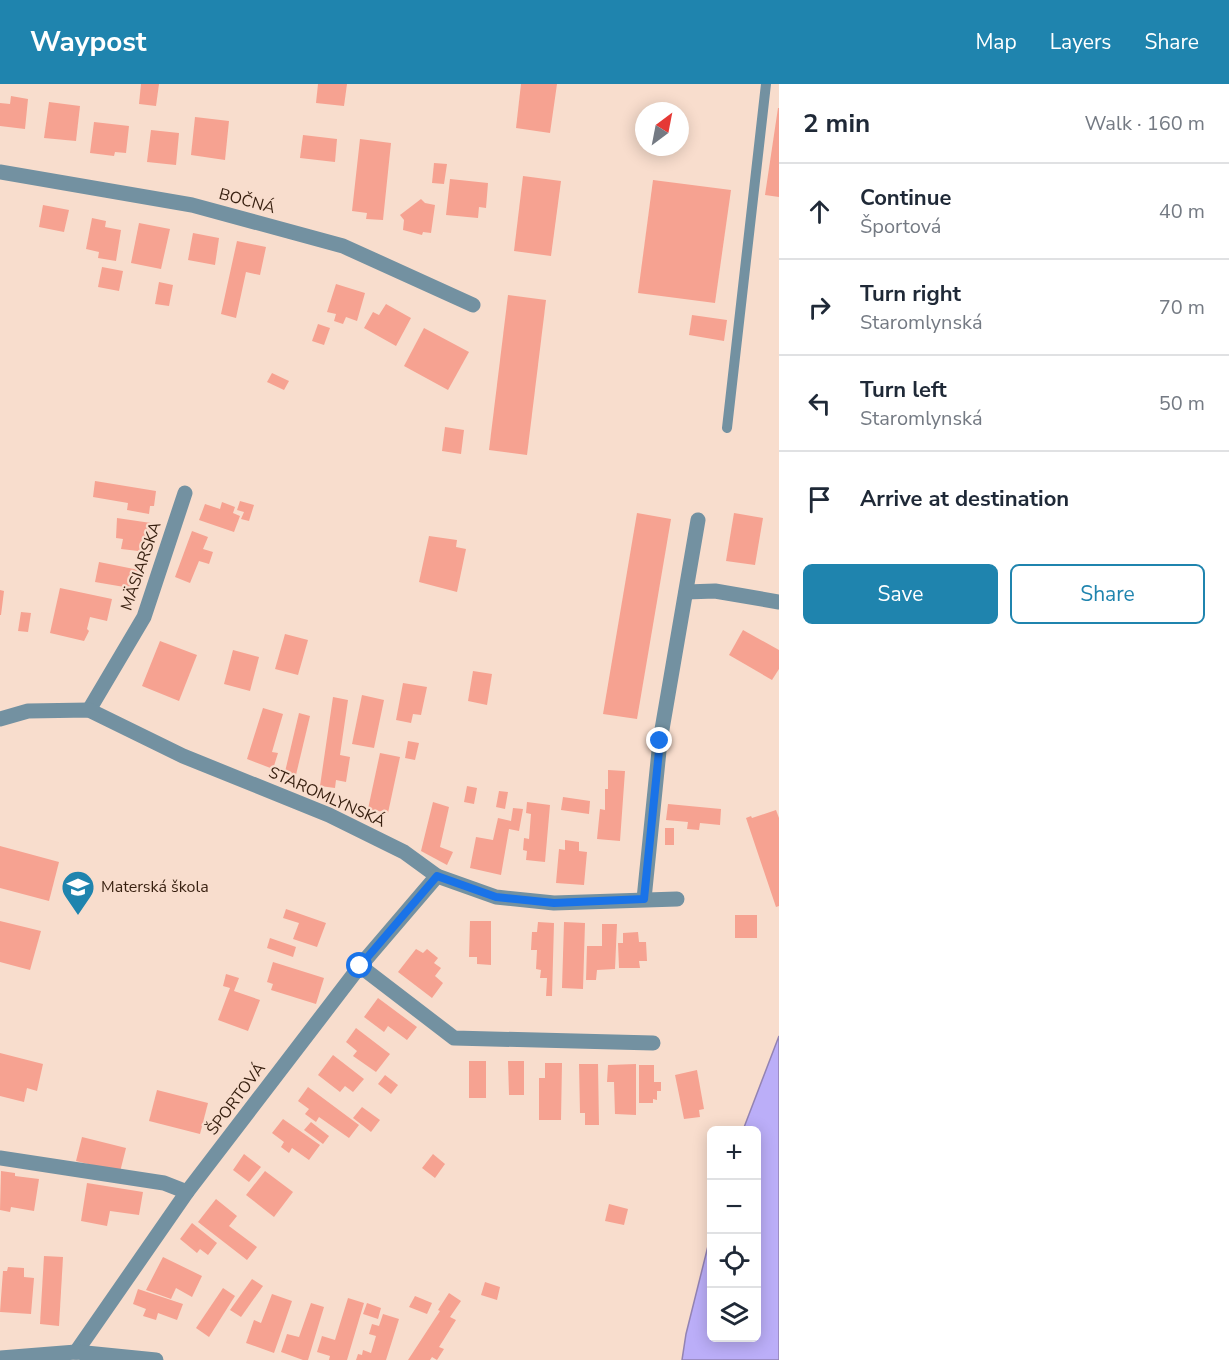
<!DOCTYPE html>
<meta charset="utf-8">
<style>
:root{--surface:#fff;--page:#f2f2f3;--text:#1f2937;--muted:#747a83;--line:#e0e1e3;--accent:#1f84ae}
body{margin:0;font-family:"Nunito Sans",sans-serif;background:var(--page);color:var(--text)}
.controls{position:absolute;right:18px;bottom:18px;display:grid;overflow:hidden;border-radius:9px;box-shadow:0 3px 15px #0003}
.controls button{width:54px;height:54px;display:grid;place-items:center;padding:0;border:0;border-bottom:2px solid var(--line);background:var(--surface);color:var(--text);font:30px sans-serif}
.compass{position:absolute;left:635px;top:18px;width:54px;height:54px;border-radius:50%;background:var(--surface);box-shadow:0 3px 15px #0003;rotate:32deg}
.stop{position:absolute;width:18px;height:18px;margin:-14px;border:4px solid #1a73e8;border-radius:50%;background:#fff}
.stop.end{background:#1a73e8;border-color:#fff;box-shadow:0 2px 6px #0008}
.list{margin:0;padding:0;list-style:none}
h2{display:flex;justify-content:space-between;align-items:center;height:78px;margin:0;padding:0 24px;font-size:26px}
h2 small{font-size:20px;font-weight:400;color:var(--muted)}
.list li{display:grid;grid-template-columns:39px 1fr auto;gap:18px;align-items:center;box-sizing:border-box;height:96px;padding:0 24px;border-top:2px solid var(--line)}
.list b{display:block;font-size:22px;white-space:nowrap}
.list p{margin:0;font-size:20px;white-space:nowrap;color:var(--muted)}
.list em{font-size:20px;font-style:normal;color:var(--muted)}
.actions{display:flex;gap:12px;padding:18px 24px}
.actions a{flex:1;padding:14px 0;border:2px solid var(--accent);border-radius:9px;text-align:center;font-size:21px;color:var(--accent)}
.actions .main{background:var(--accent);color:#fff}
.icon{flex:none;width:33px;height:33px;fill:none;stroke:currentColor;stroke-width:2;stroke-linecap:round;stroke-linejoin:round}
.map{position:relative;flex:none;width:779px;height:1276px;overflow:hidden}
header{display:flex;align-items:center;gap:36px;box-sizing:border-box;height:84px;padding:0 30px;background:var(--accent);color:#fff}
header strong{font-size:28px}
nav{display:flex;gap:33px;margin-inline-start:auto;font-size:21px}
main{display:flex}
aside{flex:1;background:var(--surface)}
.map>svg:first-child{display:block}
</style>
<header>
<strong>Waypost</strong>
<nav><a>Map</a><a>Layers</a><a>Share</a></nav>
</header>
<main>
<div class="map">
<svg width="779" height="1276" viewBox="0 0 779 1276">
<rect width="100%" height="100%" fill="#f8ddcd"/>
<!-- water -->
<path fill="#bbaef8" stroke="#9383b2" stroke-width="1.5" d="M779,952V1276H682L686,1250L711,1150L712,1254H756V1046H743Z"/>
<!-- building -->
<g fill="#f6a291">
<path d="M141,0H159L156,22L139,20Z"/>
<path d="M318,0H347L344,22L316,19Z"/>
<path d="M521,0H557L550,49L516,44Z"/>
<path d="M11,12L28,15L25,45L0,42V19L10,20Z"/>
<path d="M49,18L80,22L76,57L44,54Z"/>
<path d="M778,24H779V113L765,111Z"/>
<path d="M195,33L229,37L225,76L191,71Z"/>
<path d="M94,38L129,42L126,69L115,68L114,72L90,69Z"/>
<path d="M151,46L179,49L176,81L147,78Z"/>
<path d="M303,51L337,55L335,78L300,74Z"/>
<path d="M360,55L391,59L383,136L366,135L367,129L352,127Z"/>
<path d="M434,79L447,80L444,100L432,99Z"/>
<path d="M523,92L561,97L551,172L514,167Z"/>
<path d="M450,95L488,99L486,124L479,123L478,134L446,131Z"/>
<path d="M653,96L731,106L715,219L638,209Z"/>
<path d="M421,115L425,119L435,121L431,149L423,148L422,151L403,146L404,136L400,131Z"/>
<path d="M43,121L69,126L64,148L39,143Z"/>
<path d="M92,134L106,137L105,143L121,146L116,177L98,174L99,168L86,165Z"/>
<path d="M139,139L170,145L161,185L131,179Z"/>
<path d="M193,149L219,154L215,181L188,176Z"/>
<path d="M237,157L266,163L260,191L246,188L236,234L221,230Z"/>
<path d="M102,183L123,187L119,207L98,203Z"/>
<path d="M159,198L173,201L169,222L155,220Z"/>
<path d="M336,200L365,209L357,237L346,233L343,240L334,237L336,230L327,228Z"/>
<path d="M508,211L546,216L527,371L489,366Z"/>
<path d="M386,220L411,234L396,262L364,244L373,228L379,231Z"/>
<path d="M692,231L727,236L724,257L689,251Z"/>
<path d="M318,240L330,244L324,261L312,257Z"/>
<path d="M424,244L469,268L448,306L404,282Z"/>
<path d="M272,289L289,297L284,306L267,298Z"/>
<path d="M445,343L464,346L461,370L442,367Z"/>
<path d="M95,397L156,407L154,422H150L149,430L127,426L128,419L93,413Z"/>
<path d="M240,417L254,421L249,437L241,435L244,428L237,426Z"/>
<path d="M222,418L235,423L233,429L240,432L234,448L199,436L205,420L220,425Z"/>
<path d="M637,429L671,435L637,635L603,630Z"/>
<path d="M734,429L763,434L755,481L726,477Z"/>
<path d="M117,434L151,439L147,468L121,465L123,455L116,454Z"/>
<path d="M192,447L208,453L203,465L213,468L209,480L199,477L190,499L175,493Z"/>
<path d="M429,452L457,456L456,463L466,465L457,508L419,498Z"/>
<path d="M99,478L139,486L136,505L95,498Z"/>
<path d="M60,504L112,515L107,537L90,533L87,545L89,547L84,557L50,549Z"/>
<path d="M0,506L4,507L1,531H0Z"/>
<path d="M21,528L31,529L28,548L18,547Z"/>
<path d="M743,546L779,566V585L772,596L729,571Z"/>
<path d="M285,550L308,556L298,591L275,585Z"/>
<path d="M160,557L197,571L179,617L142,602Z"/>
<path d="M233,566L259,573L250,607L224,600Z"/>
<path d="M473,587L492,590L487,621L468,617Z"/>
<path d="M403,599L427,603L421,631L413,630L411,639L396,636Z"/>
<path d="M362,611L384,616L374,664L352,660Z"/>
<path d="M333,613L348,616L340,671L350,673L346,698L336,696L335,704L320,702Z"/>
<path d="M263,624L283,630L272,668L278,669L273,685L247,675Z"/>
<path d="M299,629L310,632L295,695L284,692Z"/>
<path d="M408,657L419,659L415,676L405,674Z"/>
<path d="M380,669L400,673L388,729L368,725Z"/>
<path d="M608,686L625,687L620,757L597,755L600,725L605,726V705H608Z"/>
<path d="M467,702L477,704L474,720L464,718Z"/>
<path d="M499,707L508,708L505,725L496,723Z"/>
<path d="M563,713L590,717L589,730L561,726Z"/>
<path d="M433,718L449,723L440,763L453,768L447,781L421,767Z"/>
<path d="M527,718L550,721L545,778L526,776L527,767L523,766L524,754L529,755L531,730L526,729Z"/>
<path d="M668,720L721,725L720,741L700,739L699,746L687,745L688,738L666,736Z"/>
<path d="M513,724L523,725L519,747L509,745L501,791L470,784L476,753L493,756L498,734L511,737Z"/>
<path d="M776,726L779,734V822L776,823L746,734L751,732L752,734Z"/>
<rect x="665" y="744" width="9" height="17"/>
<path d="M565,756L579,758V767L587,768L584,801L556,799L559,765L565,766Z"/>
<path d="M0,762L59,778L49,817L0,804Z"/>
<path d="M286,825L326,839L317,863L293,855L299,839L283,834Z"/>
<rect x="735" y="831" width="22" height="23"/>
<path d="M0,837L41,847L30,886L0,878Z"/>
<path d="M470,837H491V881L477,880V873H469Z"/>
<path d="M538,838L554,839L552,912H546L547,894H540L541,886L536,885L537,866H531L532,848H537Z"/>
<path d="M564,838L585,839L583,905L562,904Z"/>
<path d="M602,840H617L615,885L597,886L596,896H586L587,862H602Z"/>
<path d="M638,848L639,858H646L647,877H639L640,884H619L618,859H623V849Z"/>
<path d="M270,854L296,863L293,873L267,864Z"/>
<path d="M416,865L423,869L427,865L438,874L434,879L441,884L435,892L443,899L432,914L398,888Z"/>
<path d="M273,878L324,894L316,920L271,906L273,900L267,898Z"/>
<path d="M226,890L239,894L234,907L260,916L248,947L218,936L230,904L223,902Z"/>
<path d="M378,914L417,943L407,956L388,942L384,948L364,933Z"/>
<path d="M356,944L390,970L376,988L353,972L357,967L346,958Z"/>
<path d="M0,969L43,980L37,1007L27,1004L24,1018L0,1012Z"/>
<path d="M333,971L364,995L353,1008L345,1002L340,1008L318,991Z"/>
<rect x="469" y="977" width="17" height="37"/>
<path d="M508,977H524V1011H509Z"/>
<path d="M545,979H562L561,1036H539V994H545Z"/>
<path d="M579,980H598L599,1041H585V1029H580Z"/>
<path d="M636,980V1031L615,1030L614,998H607L608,981Z"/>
<path d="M639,981H654V998H661V1007H657V1016L653,1015V1019H639Z"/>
<path d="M697,986L704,1025L699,1026L700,1033L684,1035L675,991Z"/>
<path d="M385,991L398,1001L391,1010L378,1000Z"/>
<path d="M308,1003L359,1041L349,1054L319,1033L316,1038L305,1030L309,1025L298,1017Z"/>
<path d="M157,1006L208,1019L200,1050L149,1037Z"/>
<path d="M362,1023L380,1036L371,1048L353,1034Z"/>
<path d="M283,1035L320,1061L309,1076L292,1064L289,1069L281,1063L284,1058L272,1049Z"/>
<path d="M311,1038L329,1052L323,1060L304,1046Z"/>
<path d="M82,1053L126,1064L120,1088L76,1077Z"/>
<path d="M244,1070L261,1083L249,1098L233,1086Z"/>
<path d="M433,1070L445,1080L435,1094L422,1084Z"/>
<path d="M1,1087L15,1089V1092L39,1095L34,1127L11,1123L10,1128L0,1126Z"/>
<path d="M265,1087L293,1108L274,1133L246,1111Z"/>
<path d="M87,1099L143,1108L139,1131L110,1127L107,1142L81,1137Z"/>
<path d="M216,1115L237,1132L229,1142L257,1163L247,1176L198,1138Z"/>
<path d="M609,1120L628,1125L624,1141L605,1137Z"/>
<path d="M192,1139L217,1159L208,1171L200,1165L197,1169L180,1155Z"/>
<path d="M44,1172L63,1173L59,1242L40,1240Z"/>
<path d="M163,1173L202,1192L192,1213L176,1204L171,1215L146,1206Z"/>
<path d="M8,1183L24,1184V1193L34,1194L31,1230L0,1228L3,1187H7Z"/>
<path d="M252,1195L263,1202L241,1233L230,1226Z"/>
<path d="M485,1198L500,1203L497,1216L481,1211Z"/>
<path d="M223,1204L235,1212L209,1253L196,1244Z"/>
<path d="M138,1205L183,1220L177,1236L158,1229L156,1236L143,1232L146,1225L133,1220Z"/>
<path d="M449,1209L461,1217L450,1233L456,1236L439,1263L444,1265L437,1276L432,1273L430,1276H408L440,1227L438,1226Z"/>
<path d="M272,1210L292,1217L274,1269L246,1259L254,1236L261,1239Z"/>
<path d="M415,1212L432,1219L427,1230L409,1223Z"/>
<path d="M348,1214L364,1219L347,1276H329L330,1272L317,1268L322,1252L335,1256Z"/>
<path d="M311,1219L324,1223L308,1276H303L281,1268L287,1250L299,1253Z"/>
<path d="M367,1219L381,1224L378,1235L363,1230Z"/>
<path d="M383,1230L399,1235L386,1276H356L358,1270L362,1271L363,1266L371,1269L376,1252L369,1250L372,1240L379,1242Z"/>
</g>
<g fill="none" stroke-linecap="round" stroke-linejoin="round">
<!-- service -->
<path stroke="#7391a1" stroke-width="10" d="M727,344L766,0"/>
<!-- minor -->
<g stroke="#7391a1" stroke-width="15">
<path d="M0,88L192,121L343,162L473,221"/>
<path d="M686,508L715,507L779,518"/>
<path d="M89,626L144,533L185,409"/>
<path d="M0,635L28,627L89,626L183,672L329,731L404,768L437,792L496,813L554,819L677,815"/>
<path d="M644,815L660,657L698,436"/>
<path d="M360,882L454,954L653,959"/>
<path d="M0,1074L164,1099L187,1108"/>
<path d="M76,1268L187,1108L360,882L437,792"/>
<path d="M0,1274L76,1268L156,1276"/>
</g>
</g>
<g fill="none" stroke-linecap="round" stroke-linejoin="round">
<!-- route -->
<path stroke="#1a73e8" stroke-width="8" d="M360,882L437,792L496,813L554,819L644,815L660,657"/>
</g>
<!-- icons -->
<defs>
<symbol id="school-pin" viewBox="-11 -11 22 30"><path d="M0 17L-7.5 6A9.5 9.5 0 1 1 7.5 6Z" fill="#1f84ae" stroke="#f8ddcd"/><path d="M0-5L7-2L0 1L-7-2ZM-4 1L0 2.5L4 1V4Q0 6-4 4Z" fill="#fff"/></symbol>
</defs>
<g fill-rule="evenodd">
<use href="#school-pin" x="59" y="784" width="38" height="52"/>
</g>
<g text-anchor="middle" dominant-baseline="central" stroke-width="4.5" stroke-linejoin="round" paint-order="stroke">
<!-- street labels -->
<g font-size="16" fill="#371f0f" stroke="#f8ddcd">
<text transform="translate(247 117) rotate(15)">BOČNÁ</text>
<text transform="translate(141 482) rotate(-71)">MÄSIARSKA</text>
<text transform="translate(327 713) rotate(24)">STAROMLYNSKÁ</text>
<text transform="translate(236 1015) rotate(-53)">ŠPORTOVÁ</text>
</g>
<!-- poi labels -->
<g font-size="16" fill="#371f0f" stroke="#f8ddcd" text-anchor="start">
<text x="101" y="803">Materská škola</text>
</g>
</g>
</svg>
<div class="controls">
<button>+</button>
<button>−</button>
<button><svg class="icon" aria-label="locate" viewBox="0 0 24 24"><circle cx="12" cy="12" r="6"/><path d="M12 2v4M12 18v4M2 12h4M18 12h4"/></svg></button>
<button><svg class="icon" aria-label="layers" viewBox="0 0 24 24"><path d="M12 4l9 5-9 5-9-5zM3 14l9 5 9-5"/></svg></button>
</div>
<svg class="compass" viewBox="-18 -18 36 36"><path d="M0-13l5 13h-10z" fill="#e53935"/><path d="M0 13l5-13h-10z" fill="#747a83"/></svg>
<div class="stop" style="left:360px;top:882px"></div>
<div class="stop end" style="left:660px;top:657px"></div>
</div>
<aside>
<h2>2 min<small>Walk · 160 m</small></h2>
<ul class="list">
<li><svg class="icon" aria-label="ahead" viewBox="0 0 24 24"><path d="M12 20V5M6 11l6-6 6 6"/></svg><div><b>Continue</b><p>Športová</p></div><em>40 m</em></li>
<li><svg class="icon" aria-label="right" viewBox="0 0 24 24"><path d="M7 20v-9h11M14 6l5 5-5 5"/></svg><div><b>Turn right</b><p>Staromlynská</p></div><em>70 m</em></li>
<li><svg class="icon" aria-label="left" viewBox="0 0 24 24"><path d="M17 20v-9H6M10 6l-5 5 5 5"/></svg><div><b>Turn left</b><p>Staromlynská</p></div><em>50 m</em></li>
<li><svg class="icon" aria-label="arrive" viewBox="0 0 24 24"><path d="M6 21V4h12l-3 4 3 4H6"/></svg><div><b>Arrive at destination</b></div></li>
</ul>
<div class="actions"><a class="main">Save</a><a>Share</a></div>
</aside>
</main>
